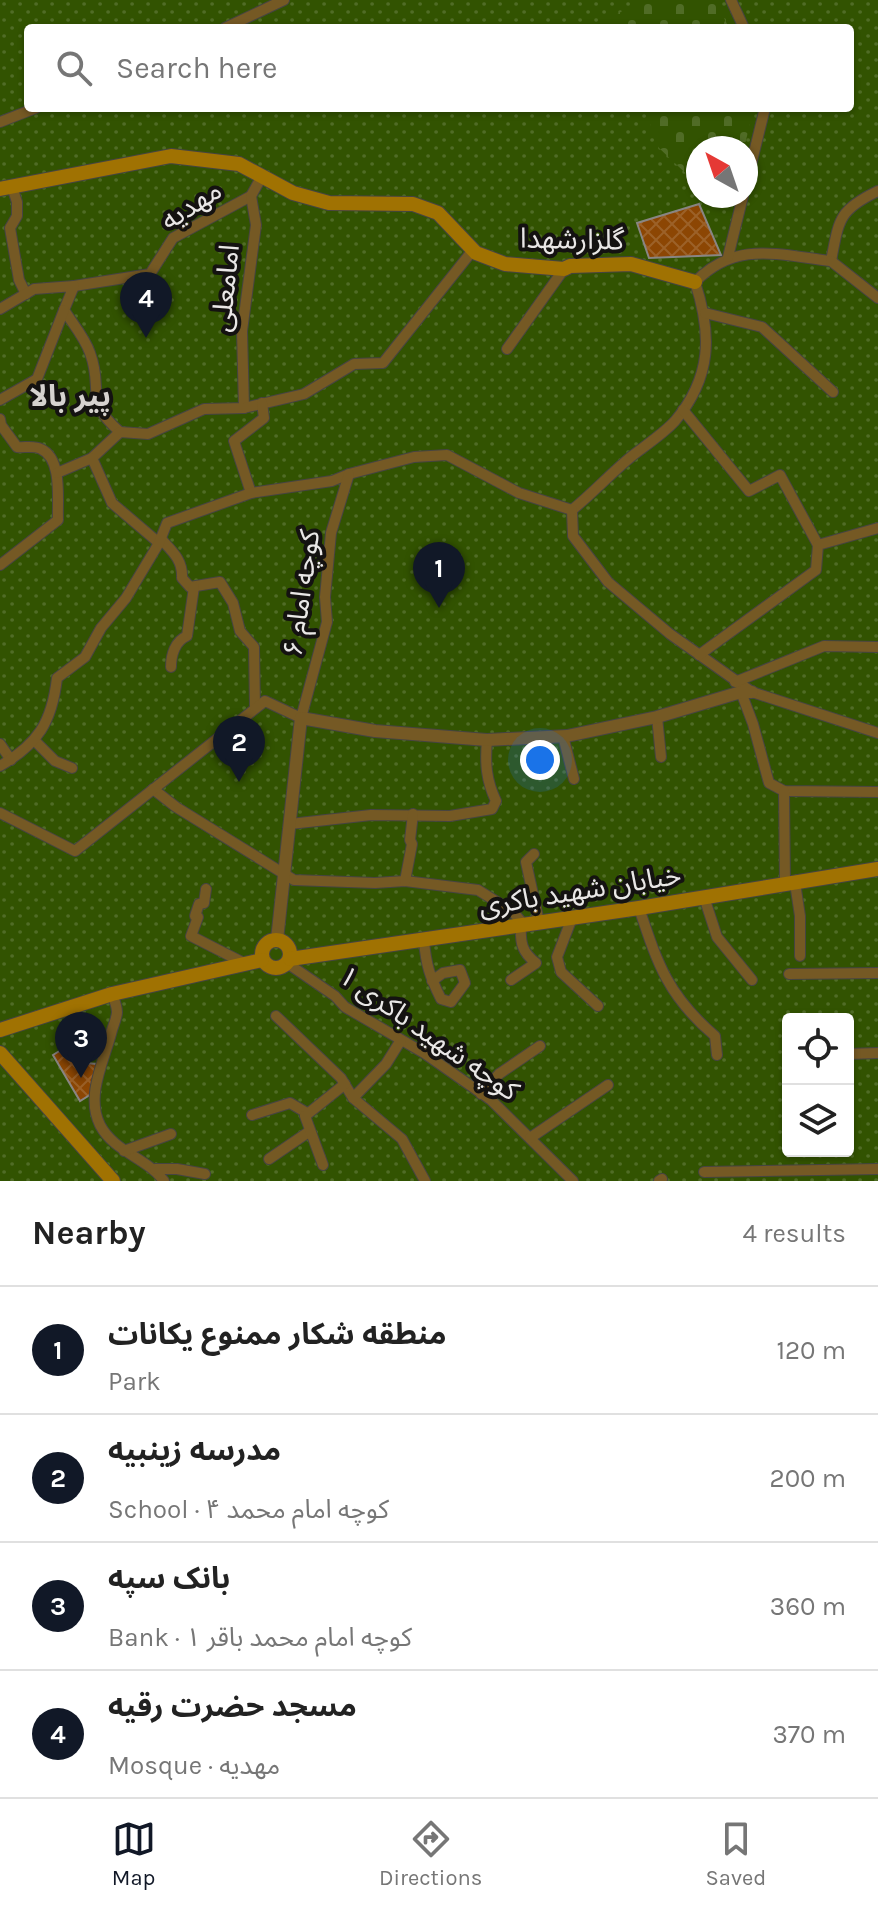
<!DOCTYPE html>
<meta charset="utf-8">
<style>
:root{--surface:#fff;--page:#f6f6f6;--text:#222;--muted:#767676;--line:#e0e0e0;--accent:#111827}
body{margin:0;font-family:Karla,"Noto Sans Arabic",sans-serif;background:var(--page);color:var(--text)}
.controls{position:absolute;right:24px;bottom:24px;display:grid;overflow:hidden;border-radius:8px;box-shadow:0 2px 6px #0004}
.controls button{width:72px;height:72px;display:grid;place-items:center;padding:0;border:0;border-bottom:2px solid var(--line);background:var(--surface);color:var(--text);font:40px sans-serif}
.compass{position:absolute;left:686px;top:136px;width:72px;height:72px;border-radius:50%;background:var(--surface);box-shadow:0 2px 6px #0004;rotate:320deg}
.you{position:absolute;left:540px;top:760px;width:28px;height:28px;margin:-20px;border:6px solid #fff;border-radius:50%;background:#1a73e8;box-shadow:0 0 0 12px #1a73e833}
.badge{display:grid;place-items:center;width:52px;height:52px;border-radius:50%;background:var(--accent);color:#fff;font-size:26px;font-weight:700}
.pin{position:absolute;translate:-50% -66px;filter:drop-shadow(0 2px 4px #0008)}
.pin::after{content:'';position:absolute;top:42px;width:28px;height:24px;background:inherit;clip-path:polygon(0 0,100% 0,50% 100%)}
.list{margin:0;padding:0;list-style:none}
h2{display:flex;justify-content:space-between;align-items:center;height:104px;margin:0;padding:0 32px;font-size:34px}
h2 small{font-size:26px;font-weight:400;color:var(--muted)}
.list li{display:grid;grid-template-columns:52px 1fr auto;gap:24px;align-items:center;box-sizing:border-box;height:128px;padding:0 32px;border-top:2px solid var(--line)}
.list b{display:block;font-size:30px;white-space:nowrap}
.list p{margin:0;font-size:26px;white-space:nowrap;color:var(--muted)}
.list em{font-size:26px;font-style:normal;color:var(--muted)}
.icon{flex:none;width:44px;height:44px;fill:none;stroke:currentColor;stroke-width:2;stroke-linecap:round;stroke-linejoin:round}
.map{position:relative;flex:none;width:878px;height:1181px;overflow:hidden}
.search{position:absolute;background:var(--surface);box-shadow:0 2px 6px #0004;left:24px;right:24px;top:24px;height:88px;display:flex;align-items:center;gap:20px;box-sizing:border-box;padding:0 28px;border-radius:8px;color:var(--muted);font-size:30px}
.sheet{height:616px;background:var(--surface)}
nav{display:flex;justify-content:space-around;align-items:center;box-sizing:border-box;height:112px;border-top:2px solid var(--line);background:var(--surface);font-size:22px;color:var(--muted)}
nav a{display:grid;justify-items:center;gap:4px}
nav .on{color:var(--accent)}
.map>svg:first-child{display:block}
</style>
<div class="map">
<svg width="878" height="1181" viewBox="0 0 878 1181">
<defs>
<pattern id="grass-dots" width="8" height="8" patternUnits="userSpaceOnUse" patternTransform="scale(2)"><rect width="8" height="8" fill="#325301"/><path d="M2 2h.1M6 6h.1" fill="none" stroke="#506c26" stroke-width="1.8" stroke-linecap="round"/></pattern>
<pattern id="cemetery-stones" width="16" height="16" patternUnits="userSpaceOnUse" patternTransform="scale(2)"><rect width="16" height="16" fill="#325301"/><path d="M2 7V4a2 2 0 0 1 4 0v3zM10 15v-3a2 2 0 0 1 4 0v3z" fill="#506c26"/></pattern>
<pattern id="building-cross-hatch" width="8" height="8" patternUnits="userSpaceOnUse" patternTransform="scale(2)"><rect width="8" height="8" fill="#8c4603"/><path d="M0 0l8 8M0 8l8-8" fill="none" stroke="#9c6128"/></pattern>
</defs>
<rect width="100%" height="100%" fill="#2c2927"/>
<!-- grass -->
<path fill="url(#grass-dots)" fill-rule="evenodd" d="M0,0H878V1181H0ZM28,28H850V108H28ZM698,148H746V196H698ZM788,1019H848V1151H788Z"/>
<!-- cemetery -->
<g fill="url(#cemetery-stones)">
<path d="M641,0H715L729,28H613L609,19Z"/>
<path d="M644,108H754L744,148H698V185L659,148Z"/>
</g>
<!-- building -->
<g fill="url(#building-cross-hatch)" stroke="#898583" stroke-width="2">
<path d="M699,204L721,255L649,258L637,223Z"/>
<path d="M72,1043L78,1044L86,1063L97,1064L93,1093L80,1101L53,1055Z"/>
</g>
<g fill="none" stroke-linecap="round" stroke-linejoin="round">
<defs>
<g id="minor">
<path d="M731,0L744,28"/>
<path d="M225,28L284,0"/>
<path d="M0,122L36,108"/>
<path d="M746,185L765,108"/>
<path d="M12,187L17,202V216L10,228L19,280L26,294"/>
<path d="M878,191C838,210 839,220 831,261C778,255 736,240 695,282C712,334 712,377 675,421C663,434 646,445 632,456C611,473 593,493 572,510L573,536L608,582L670,634L752,692L878,733"/>
<path d="M728,257L743,196"/>
<path d="M831,261L878,298"/>
<path d="M74,286L150,274L173,238L251,196"/>
<path d="M0,309L34,289L74,286L64,310C73,324 85,338 90,353C104,390 83,400 120,432"/>
<path d="M705,313L762,327L833,392"/>
<path d="M507,349L564,269"/>
<path d="M0,400L37,379L64,310"/>
<path d="M244,408L242,331L256,225L251,196L262,176"/>
<path d="M683,410L749,491L780,475L818,545"/>
<path d="M0,419L1,425L17,447C24,448 34,445 41,449C63,459 57,500 58,520L0,565"/>
<path d="M92,458L120,432L148,434L204,409L244,408L304,394L354,364L383,363L473,250"/>
<path d="M57,473L92,458L112,503L159,543"/>
<path d="M251,493L234,441L264,418L262,403"/>
<path d="M161,539C172,551 183,560 182,578L190,587L220,582L233,603L240,631L254,647L255,708"/>
<path d="M699,655L816,570L818,545L878,528"/>
<path d="M171,667C171,655 175,641 187,636L194,587"/>
<path d="M735,682L824,646L878,647"/>
<path d="M741,692L753,724L769,783L784,791L878,792"/>
<path d="M657,717L661,757"/>
<path d="M563,736L574,779"/>
<path d="M35,741L55,761L72,768"/>
<path d="M0,744L11,760"/>
<path d="M0,766C38,744 52,722 57,678L85,657L101,628L126,598L159,543L167,523L251,493L332,481L349,474L414,457L447,455L519,493L572,510"/>
<path d="M153,789L176,807L294,880L375,883L405,881L478,890L513,912L524,925"/>
<path d="M784,791L785,884"/>
<path d="M0,813L75,851L265,701L301,718L327,622L325,597L331,533L349,474"/>
<path d="M290,824L371,815L450,816L492,809L496,801C486,780 485,763 487,740"/>
<path d="M534,854L526,862L539,922"/>
<path d="M405,881L412,844L410,840L413,814"/>
<path d="M795,883L800,916V956"/>
<path d="M206,889L204,903L199,904L195,916L198,917L191,936L246,964"/>
<path d="M704,897L717,937L752,980"/>
<path d="M639,908C658,965 668,996 715,1036L717,1055"/>
<path d="M572,918L557,957L561,972L598,1006"/>
<path d="M424,941C426,965 430,977 441,999L451,1002L465,983L460,970L443,973L432,981"/>
<path d="M287,963L335,996L345,1007L424,1053L491,1100L573,1181"/>
<path d="M789,974L878,973"/>
<path d="M511,980L536,963C522,952 520,943 521,925"/>
<path d="M112,994C114,999 117,1006 117,1012C117,1017 114,1024 112,1030C105,1059 85,1095 100,1125C114,1152 147,1158 164,1181"/>
<path d="M276,1016L341,1078L353,1098L402,1139L425,1181"/>
<path d="M848,1054L878,1053"/>
<path d="M481,1094L499,1074L540,1046"/>
<path d="M353,1098L386,1064L401,1040"/>
<path d="M252,1115L290,1103L307,1113"/>
<path d="M530,1138L608,1085"/>
<path d="M124,1151L171,1134"/>
<path d="M269,1159L310,1131"/>
<path d="M323,1165L305,1116L345,1084"/>
<path d="M155,1169H177L205,1174"/>
<path d="M704,1172L878,1169"/>
<path d="M659,1181L662,1179"/>
</g>
<path id="tertiary" d="M277,940L301,718L375,731L487,740L567,736L657,717L741,692H752"/>
<g id="secondary">
<path d="M0,189L171,156L239,164L293,193L329,203L413,204L438,213L476,253L505,264L564,269L570,266L631,264L695,282"/>
<circle cx="276" cy="954" r="14"/>
<path d="M290,959L639,908L878,869"/>
<path d="M0,1030L112,994L262,960"/>
<path d="M0,1053L113,1181"/>
</g>
</defs>
<!-- minor casing -->
<use href="#minor" stroke="#464442" stroke-width="12"/>
<!-- tertiary casing -->
<use href="#tertiary" stroke="#464442" stroke-width="14"/>
<!-- secondary casing -->
<use href="#secondary" stroke="#464442" stroke-width="16"/>
<!-- minor -->
<use href="#minor" stroke="#755924" stroke-width="10"/>
<!-- tertiary -->
<use href="#tertiary" stroke="#755924" stroke-width="12"/>
<!-- secondary -->
<use href="#secondary" stroke="#a07202" stroke-width="14"/>
</g>
<g text-anchor="middle" dominant-baseline="central" stroke-width="8" stroke-linejoin="round" paint-order="stroke">
<!-- street labels -->
<g font-size="28" fill="#e9e7e6" stroke="#141211">
<text transform="translate(191 205) rotate(-33)">مهدیه</text>
<text transform="translate(572 239) rotate(1)">گلزارشهدا</text>
<text transform="translate(225 288) rotate(-84)">امامعلی</text>
<text transform="translate(301 593) rotate(-82)">کوچه امام ۶</text>
<text transform="translate(580 890) rotate(-9)">خیابان شهید باکری</text>
<text transform="translate(429 1033) rotate(35)">کوچه شهید باکری ۱</text>
</g>
<!-- neighbourhood labels -->
<g font-size="30" font-weight="bold" fill="#d6d2cf" stroke="#141211">
<text x="70" y="396">پیر بالا</text>
</g>
</g>
</svg>
<div class="controls">
<button><svg class="icon" aria-label="locate" viewBox="0 0 24 24"><circle cx="12" cy="12" r="6"/><path d="M12 2v4M12 18v4M2 12h4M18 12h4"/></svg></button>
<button><svg class="icon" aria-label="layers" viewBox="0 0 24 24"><path d="M12 4l9 5-9 5-9-5zM3 14l9 5 9-5"/></svg></button>
</div>
<svg class="compass" viewBox="-18 -18 36 36"><path d="M0-13l5 13h-10z" fill="#e53935"/><path d="M0 13l5-13h-10z" fill="#767676"/></svg>
<div class="you"></div>
<div class="pin badge" style="left:439px;top:608px">1</div>
<div class="pin badge" style="left:239px;top:782px">2</div>
<div class="pin badge" style="left:81px;top:1078px">3</div>
<div class="pin badge" style="left:146px;top:338px">4</div>
<div class="search"><svg class="icon" aria-label="search" viewBox="0 0 24 24"><circle cx="10" cy="10" r="6"/><path d="M15 15l6 6"/></svg>Search here</div>
</div>
<section class="sheet">
<h2>Nearby<small>4 results</small></h2>
<ul class="list">
<li><span class="badge">1</span><div><b>منطقه شکار ممنوع یکانات</b><p>Park</p></div><em>120 m</em></li>
<li><span class="badge">2</span><div><b>مدرسه زینبیه</b><p>School · کوچه امام محمد ۴</p></div><em>200 m</em></li>
<li><span class="badge">3</span><div><b>بانک سپه</b><p>Bank · کوچه امام محمد باقر ۱</p></div><em>360 m</em></li>
<li><span class="badge">4</span><div><b>مسجد حضرت رقیه</b><p>Mosque · مهدیه</p></div><em>370 m</em></li>
</ul>
</section>
<nav>
<a class="on"><svg class="icon" aria-label="map" viewBox="0 0 24 24"><path d="M3 6l6-2 6 2 6-2v14l-6 2-6-2-6 2zM9 4v14M15 6v14"/></svg>Map</a>
<a><svg class="icon" aria-label="directions" viewBox="0 0 24 24"><path d="M12 3l9 9-9 9-9-9zM9 14v-3h6M13 9l2 2-2 2"/></svg>Directions</a>
<a><svg class="icon" aria-label="saved" viewBox="0 0 24 24"><path d="M7 4h10v16l-5-4-5 4z"/></svg>Saved</a>
</nav>
